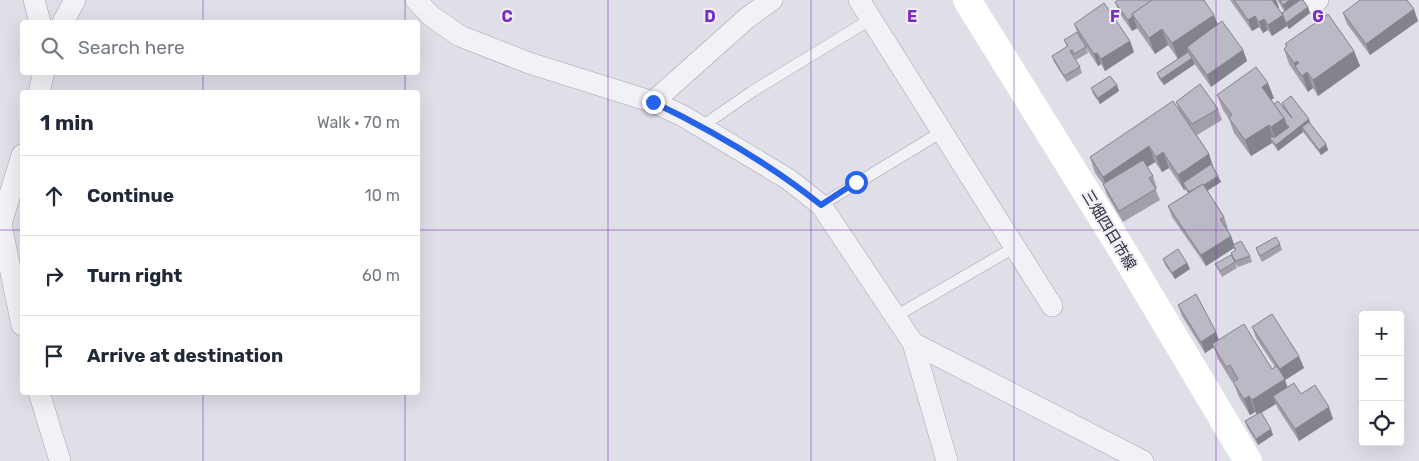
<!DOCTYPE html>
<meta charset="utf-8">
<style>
:root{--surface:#fff;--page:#f6f6f7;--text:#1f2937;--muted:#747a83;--line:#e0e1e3}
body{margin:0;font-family:Rubik,"Noto Sans JP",sans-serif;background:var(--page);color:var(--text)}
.controls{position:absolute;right:15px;bottom:15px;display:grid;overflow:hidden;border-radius:5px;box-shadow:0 5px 20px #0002}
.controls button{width:45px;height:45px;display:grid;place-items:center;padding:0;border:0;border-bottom:1px solid var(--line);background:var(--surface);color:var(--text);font:25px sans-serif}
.stop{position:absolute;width:15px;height:15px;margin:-11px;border:4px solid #2563eb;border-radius:50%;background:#fff}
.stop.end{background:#2563eb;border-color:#fff;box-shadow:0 1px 5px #0008}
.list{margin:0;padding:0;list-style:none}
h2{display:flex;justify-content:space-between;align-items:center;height:65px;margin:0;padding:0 20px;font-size:21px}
h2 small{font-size:16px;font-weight:400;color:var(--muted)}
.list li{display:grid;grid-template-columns:32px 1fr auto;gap:15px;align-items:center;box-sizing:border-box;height:80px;padding:0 20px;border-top:1px solid var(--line)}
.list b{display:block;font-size:19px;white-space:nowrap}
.list em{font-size:16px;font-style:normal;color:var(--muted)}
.icon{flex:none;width:28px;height:28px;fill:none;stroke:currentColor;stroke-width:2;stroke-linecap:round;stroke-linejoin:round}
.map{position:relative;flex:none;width:1419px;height:461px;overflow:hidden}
.search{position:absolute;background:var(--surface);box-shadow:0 5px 20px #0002;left:20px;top:20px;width:400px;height:55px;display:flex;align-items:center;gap:12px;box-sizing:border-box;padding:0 18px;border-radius:5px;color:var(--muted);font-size:19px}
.panel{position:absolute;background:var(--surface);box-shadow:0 5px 20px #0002;left:20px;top:90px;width:400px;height:305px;border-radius:5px}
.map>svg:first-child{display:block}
</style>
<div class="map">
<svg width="1419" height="461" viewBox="0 0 1419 461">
<rect width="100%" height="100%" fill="#e0dee7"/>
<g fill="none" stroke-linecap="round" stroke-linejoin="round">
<defs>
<g id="lane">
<path d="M701,127L753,91L871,19"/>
<path d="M821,205L943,131"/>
<path d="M896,316L1015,247"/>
</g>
<g id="street">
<path d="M34,0L40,22"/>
<path d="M416,0L431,16L460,36L529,63L653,102L683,116L788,179L821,205L913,343L947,461"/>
<path d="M859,0L1052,306"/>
<path d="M1314,3L1318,0"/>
<path d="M63,22L75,0"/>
<path d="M39,92L44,72"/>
<path d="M653,102L747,18L772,0"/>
<path d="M1,225L22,325"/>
<path d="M0,227L22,155"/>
<path d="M913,343L1143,461"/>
<path d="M39,392L60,461"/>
</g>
</defs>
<!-- lane casing -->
<use href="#lane" stroke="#a7a4b0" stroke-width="12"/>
<!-- street casing -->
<use href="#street" stroke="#a7a4b0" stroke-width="22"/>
<!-- lane -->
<use href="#lane" stroke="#f2f1f5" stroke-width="11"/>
<!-- street -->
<use href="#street" stroke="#f2f1f5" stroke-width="21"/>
<!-- secondary -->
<path stroke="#fff" stroke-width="28" d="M967,0L1118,243L1248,461"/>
</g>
<!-- wall -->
<g fill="#a29faa">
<path d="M1230,0H1276L1279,8V9L1282,13L1284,11L1277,0H1303L1308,7L1310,13L1289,29L1287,26L1272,36L1268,30L1263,33L1259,27L1252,31Z"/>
<path d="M1115,2L1218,24L1243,50L1247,61L1211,87L1194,63L1195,64L1164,85L1159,79L1157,73L1178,59L1168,45L1155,54L1137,28L1132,31L1119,13Z"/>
<path d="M1343,13L1418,21L1370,55L1347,24Z"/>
<path d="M1074,24L1130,41L1134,52L1105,71L1101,64L1098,66L1086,48L1088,53L1076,60L1074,56H1073L1080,67L1082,73L1067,82L1054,62L1052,56L1067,47L1064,40L1077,32Z"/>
<path d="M1285,44L1354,51L1360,66L1318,96L1313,88L1308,92L1289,64L1284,49L1286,47Z"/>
<path d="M1117,85L1119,91L1100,104L1093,94L1091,88Z"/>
<path d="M1217,95L1274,98L1271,100L1274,104L1283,107L1282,103L1310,123L1326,144L1328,150L1321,155L1303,132L1278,151L1272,143L1251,156L1234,133L1229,119L1223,110Z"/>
<path d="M1176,102L1218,109L1222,120L1197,135L1209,154L1214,169L1218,176L1221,182L1207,190L1224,217L1228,228L1227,229L1231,236L1234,245L1250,256L1252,262L1238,267L1235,263L1237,268L1222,277L1215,264L1233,259L1231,253L1235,251L1234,248L1206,266L1172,217L1168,206L1188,193L1185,189L1184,190L1169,168L1162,172L1155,162L1147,167L1153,176L1157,188H1155L1160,200L1123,222L1107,195L1103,184L1095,173L1090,157L1179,110Z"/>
<path d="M1280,244L1282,250L1262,262L1258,254L1256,248Z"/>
<path d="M1163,259L1187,263L1190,269L1175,279L1165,265Z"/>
<path d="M1178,305L1219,340L1272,369L1275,367L1256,338L1252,327L1304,368L1285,380L1287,387L1301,394L1333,419L1299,441L1277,407L1276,404L1261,413L1273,435L1258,445L1247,427L1245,421L1257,414L1255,412L1250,415L1239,397L1233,382L1235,380L1232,382L1218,359L1214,347L1205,353L1182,316Z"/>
</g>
<!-- shaded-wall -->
<g fill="#84828b">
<path d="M1272,0H1276L1279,8L1276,11Z"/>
<path d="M1290,0H1303L1287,16L1283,5Z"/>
<path d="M1308,7L1310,13L1289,29L1286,23Z"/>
<path d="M1414,9L1418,21L1370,55L1366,44Z"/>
<path d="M1214,15L1220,30L1187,47L1188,52L1178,59L1172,43Z"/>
<path d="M1283,15L1287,26L1272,36L1268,25Z"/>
<path d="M1133,16L1137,28L1132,31L1128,20Z"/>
<path d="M1255,16L1259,27L1252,31L1248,20Z"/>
<path d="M1264,19L1268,30L1263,33L1259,22Z"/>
<path d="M1162,29L1168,45L1155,54L1149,38Z"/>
<path d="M1130,41L1134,52L1105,71L1101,59Z"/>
<path d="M1243,50L1247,61L1211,87L1207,75Z"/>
<path d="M1354,51L1360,66L1318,96L1313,80Z"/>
<path d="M1097,53L1101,64L1098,66L1094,54Z"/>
<path d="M1192,58L1195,64L1164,85L1161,79Z"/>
<path d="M1297,61L1303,76L1307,72L1313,88L1308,92L1303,77L1295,66L1300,79L1294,63Z"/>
<path d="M1268,83L1274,98L1268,102L1262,87Z"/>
<path d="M1117,85L1119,91L1100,104L1098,98Z"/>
<path d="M1284,118L1290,133L1277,143L1271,127Z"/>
<path d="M1309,119L1311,125L1302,127L1303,132L1278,151L1276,145Z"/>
<path d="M1269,125L1275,141L1270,138L1272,143L1251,156L1245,140Z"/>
<path d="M1326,144L1328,150L1321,155L1319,150Z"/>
<path d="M1149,146L1155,162L1109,193L1103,177Z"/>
<path d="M1163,152L1169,168L1162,172L1156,157Z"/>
<path d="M1209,154L1214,170L1183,183L1185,189L1184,190L1178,175Z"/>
<path d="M1218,176L1221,182L1193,200L1190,194Z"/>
<path d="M1231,236L1235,247L1233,245L1234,248L1206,266L1201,255Z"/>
<path d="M1187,263L1190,269L1175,279L1172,273Z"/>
<path d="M1216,332L1220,343L1212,344L1214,347L1205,353L1201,342Z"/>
<path d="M1299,356L1304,368L1285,380L1290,395L1273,396L1276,404L1257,415L1252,400L1284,380L1280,369Z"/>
<path d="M1249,396L1255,412L1250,415L1244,399Z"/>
<path d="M1329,407L1333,419L1299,441L1295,429Z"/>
<path d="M1271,429L1273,435L1258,445L1256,439Z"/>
</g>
<!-- building -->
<g fill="#bcb9c6" stroke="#84828b">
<path d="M1118,0H1152L1132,14L1133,16L1128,20L1115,2Z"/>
<path d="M1152,0H1204L1214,15L1172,43L1162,29L1149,38L1132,14Z"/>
<path d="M1234,0H1272L1283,15L1268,25L1264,19L1259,22L1255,16L1248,20Z"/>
<path d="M1280,0H1290L1283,5Z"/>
<path d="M1300,0H1303L1308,7L1286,23L1282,13Z"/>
<path d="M1360,0H1407L1414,9L1366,44L1343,13Z"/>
<path d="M1104,3L1130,41L1101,59L1097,53L1094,54L1074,24Z"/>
<path d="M1328,14L1354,51L1313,80L1307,72L1302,76L1295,66L1299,63L1297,61L1294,63L1284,49L1287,46L1285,44Z"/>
<path d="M1222,21L1243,50L1207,75L1187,47Z"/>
<path d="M1077,32L1086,47L1074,54L1072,50L1070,51L1080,67L1064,76L1052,56L1068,46L1064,40Z"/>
<path d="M1188,52L1192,58L1161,79L1157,73Z"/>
<path d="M1256,67L1268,83L1262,87L1284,118L1271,127L1269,125L1245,140L1229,118L1232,115L1217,95Z"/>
<path d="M1110,76L1117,85L1098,98L1091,88Z"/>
<path d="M1200,84L1218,109L1192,124L1176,102Z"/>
<path d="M1291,96L1309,119L1276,145L1270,138L1272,136L1274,138L1289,127L1286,124L1284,118L1274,104L1278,101L1292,118L1282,103Z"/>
<path d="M1173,101L1209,154L1178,175L1163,152L1156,157L1149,146L1103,177L1090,157Z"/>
<path d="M1309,122L1326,144L1319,150L1302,127Z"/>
<path d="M1143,160L1153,176L1149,178L1156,189L1119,211L1103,184Z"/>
<path d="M1211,164L1218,176L1204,185L1203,184L1189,192L1183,183Z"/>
<path d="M1203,184L1224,217L1220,219L1231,236L1201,255L1168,206Z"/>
<path d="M1276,237L1280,244L1260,256L1256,248Z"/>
<path d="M1241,241L1250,256L1235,261L1231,253L1236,250L1233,245Z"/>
<path d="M1178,249L1187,263L1172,273L1163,259Z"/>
<path d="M1231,255L1235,262L1220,271L1215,264Z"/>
<path d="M1196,294L1216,332L1201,342L1178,305Z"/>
<path d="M1272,314L1299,356L1280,369L1252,327Z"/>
<path d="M1244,324L1272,369L1277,366L1285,379L1252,400L1249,396L1244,399L1233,382L1238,379L1230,365L1226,367L1212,344Z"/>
<path d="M1294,383L1301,394L1315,385L1329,407L1295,429L1273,396Z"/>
<path d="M1261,412L1271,429L1256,439L1245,421Z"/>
</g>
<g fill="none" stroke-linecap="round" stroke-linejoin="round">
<!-- route -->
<path stroke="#2563eb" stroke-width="6" d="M653,102C711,130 770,164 821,205L856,182"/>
</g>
<!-- grid -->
<path fill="none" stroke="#7b2cbf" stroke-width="1" stroke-opacity="0.55" d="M203,0V22M405,0V22M608,0V461M811,0V461M1014,0V461M1216,0V461M203,72V92M405,72V92M0,230H22M418,230H1419M203,392V461M405,392V461"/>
<g text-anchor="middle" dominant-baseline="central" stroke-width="4" stroke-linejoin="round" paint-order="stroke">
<!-- street labels -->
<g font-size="15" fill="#2e293c" stroke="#efeef4">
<text transform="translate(1109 230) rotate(59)">三畑四日市線</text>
</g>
</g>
<g font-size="16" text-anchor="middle" font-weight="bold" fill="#7b2cbf" stroke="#efeef4" stroke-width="4" stroke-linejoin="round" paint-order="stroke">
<text x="507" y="22">C</text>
<text x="710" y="22">D</text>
<text x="912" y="22">E</text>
<text x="1115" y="22">F</text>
<text x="1318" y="22">G</text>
</g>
</svg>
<div class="controls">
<button>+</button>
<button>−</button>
<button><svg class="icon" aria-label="locate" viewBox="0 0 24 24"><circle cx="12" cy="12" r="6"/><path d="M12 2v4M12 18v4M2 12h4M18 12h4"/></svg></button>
</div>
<div class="stop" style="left:856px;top:182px"></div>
<div class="stop end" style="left:653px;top:102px"></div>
<div class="search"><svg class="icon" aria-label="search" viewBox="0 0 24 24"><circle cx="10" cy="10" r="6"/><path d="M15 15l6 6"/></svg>Search here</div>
<section class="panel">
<h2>1 min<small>Walk · 70 m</small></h2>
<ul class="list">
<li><svg class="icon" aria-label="ahead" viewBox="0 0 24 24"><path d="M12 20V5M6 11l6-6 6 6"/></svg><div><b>Continue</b></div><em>10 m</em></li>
<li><svg class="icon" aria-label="right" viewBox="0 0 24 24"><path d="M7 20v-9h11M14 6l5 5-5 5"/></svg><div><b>Turn right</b></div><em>60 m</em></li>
<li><svg class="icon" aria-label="arrive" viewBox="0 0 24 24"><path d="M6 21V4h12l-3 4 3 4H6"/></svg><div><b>Arrive at destination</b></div></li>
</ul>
</section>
</div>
